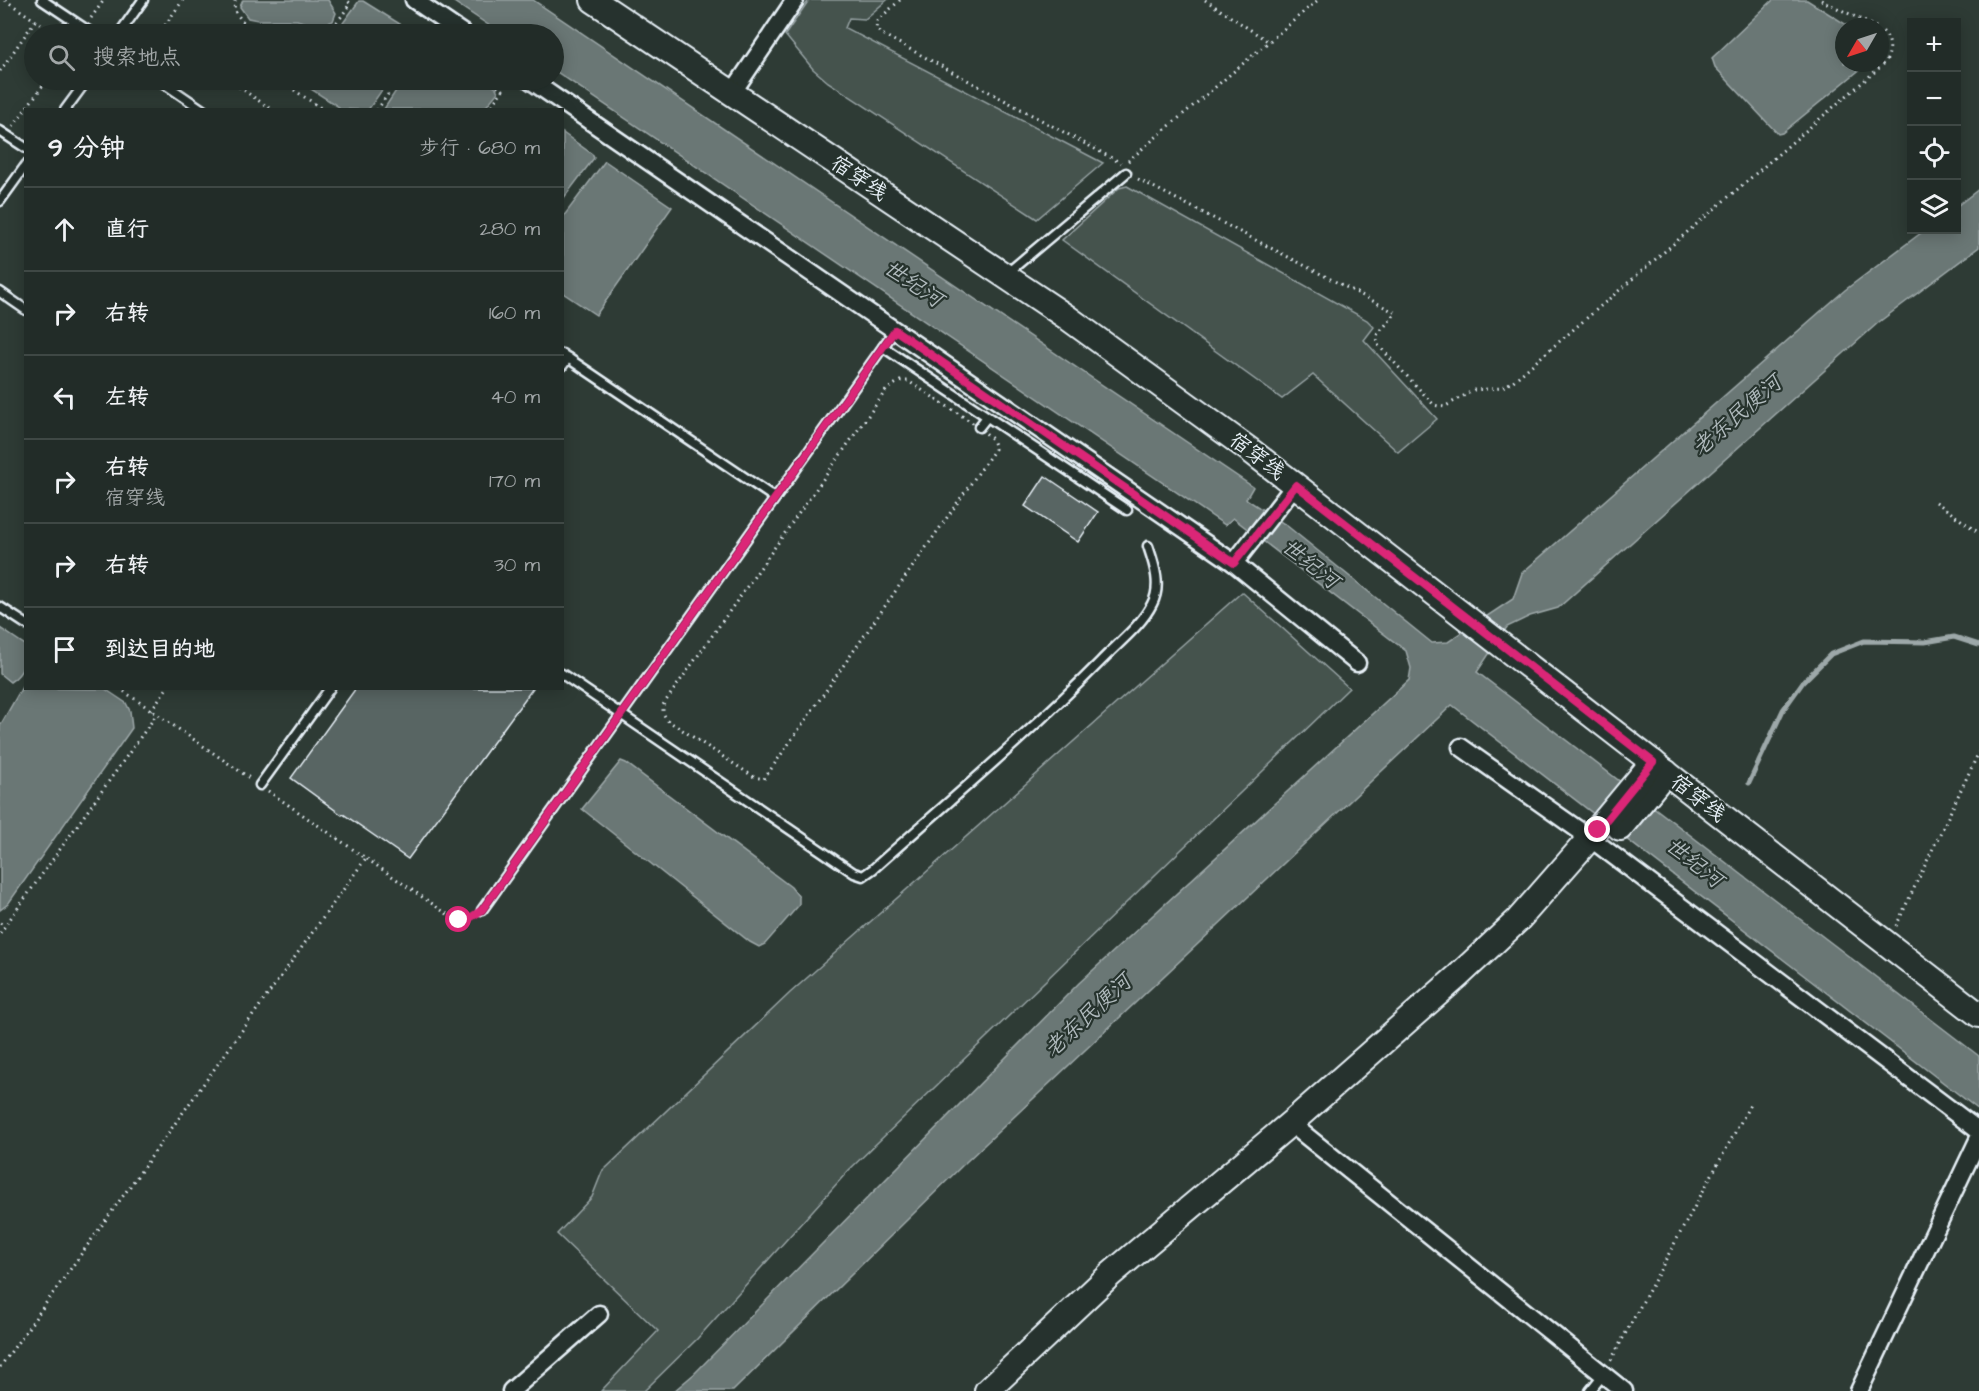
<!DOCTYPE html>
<html lang="zh">
<meta charset="utf-8">
<style>
:root{--surface:#222c28;--page:#2e3834;--text:#f1f3f6;--muted:#a2a7a8;--line:#3f4845}
body{margin:0;font-family:"Architects Daughter","LXGW WenKai TC",sans-serif;background:var(--page);color:var(--text)}
.controls{position:absolute;right:18px;top:18px;display:grid;overflow:hidden;border-radius:0px;box-shadow:0 3px 15px #0003}
.controls button{width:54px;height:54px;display:grid;place-items:center;padding:0;border:0;border-bottom:2px solid var(--line);background:var(--surface);color:var(--text);font:30px sans-serif}
.compass{position:absolute;left:1835px;top:18px;width:54px;height:54px;border-radius:50%;background:var(--surface);box-shadow:0 3px 15px #0003;rotate:231deg}
.stop{position:absolute;width:18px;height:18px;margin:-14px;border:4px solid #db2777;border-radius:50%;background:#fff}
.stop.end{background:#db2777;border-color:#fff;box-shadow:0 2px 6px #0008}
.list{margin:0;padding:0;list-style:none}
h2{display:flex;justify-content:space-between;align-items:center;height:78px;margin:0;padding:0 24px;font-size:26px}
h2 small{font-size:20px;font-weight:400;color:var(--muted)}
.list li{display:grid;grid-template-columns:39px 1fr auto;gap:18px;align-items:center;box-sizing:border-box;height:84px;padding:0 24px;border-top:2px solid var(--line)}
.list b{display:block;font-size:22px;white-space:nowrap}
.list p{margin:0;font-size:20px;white-space:nowrap;color:var(--muted)}
.list em{font-size:20px;font-style:normal;color:var(--muted)}
.icon{flex:none;width:33px;height:33px;fill:none;stroke:currentColor;stroke-width:2;stroke-linecap:round;stroke-linejoin:round}
.map{position:relative;flex:none;width:1979px;height:1391px;overflow:hidden}
.search{position:absolute;background:var(--surface);box-shadow:0 3px 15px #0003;left:24px;top:24px;width:540px;height:66px;display:flex;align-items:center;gap:15px;box-sizing:border-box;padding:0 21px;border-radius:33px;color:var(--muted);font-size:22px}
.panel{position:absolute;background:var(--surface);box-shadow:0 3px 15px #0003;left:24px;top:108px;width:540px;height:582px;border-radius:0px}
.map>svg:first-child{display:block}
</style>
<div class="map">
<svg width="1979" height="1391" viewBox="0 0 1979 1391">
<rect width="100%" height="100%" fill="#2e3b35"/>
<filter id="ink" filterUnits="userSpaceOnUse"><feTurbulence type="fractalNoise" baseFrequency=".0167" numOctaves="2"/><feDisplacementMap in="SourceGraphic" scale="12" xChannelSelector="R" yChannelSelector="G"/><feConvolveMatrix kernelMatrix="1 2 1 2 8 2 1 2 1" color-interpolation-filters="sRGB"/></filter>
<g filter="url(#ink)">
<!-- green -->
<g fill="#45524e" stroke="#96a2a3" stroke-width="1.5">
<path d="M809,0H887L865,19L849,18L845,28L1103,163L1037,219L828,82L813,69L785,35Z"/>
<path d="M1127,186L1367,320L1374,327L1364,340L1437,419L1398,452L1313,375L1282,399L1062,240L1119,188Z"/>
<path d="M1242,592L1349,688L849,1170L697,1339L644,1391H601L658,1331L557,1234L592,1197L602,1172L790,993Z"/>
</g>
<!-- water -->
<g fill="#6b7775" stroke="#9da8a9" stroke-width="1.5">
<path d="M243,0H328L336,13L333,21L318,27L297,20H258L248,18L240,7Z"/>
<path d="M451,0H533L1253,487L1246,499L1286,525L1432,643L1448,642L1513,599L1522,573L1845,290L1925,230H1956L1957,206L1979,189V247L1879,322L1558,608L1530,616L1507,627L1477,672L1979,1056V1110L1452,705L966,1162L733,1391H674L694,1374L1079,983L1409,680L1411,668L1406,651L1233,518L1225,525L554,70V34H502Z"/>
<path d="M1773,0H1807L1850,27H1844V63H1868L1782,133L1778,134L1715,67L1712,58Z"/>
<path d="M359,1H363L416,34H335Z"/>
<path d="M297,80H389L368,110L338,109L339,107Z"/>
<path d="M403,80H484L496,88L498,92L484,109H384Z"/>
<path d="M563,133L592,154L594,158L563,199Z"/>
<path d="M605,161L672,207L596,315L563,293V217Z"/>
<path d="M0,628L25,645C26,660 25,673 10,682L0,674Z"/>
<path d="M25,682L26,688L105,689L126,703L130,711L132,728L8,904L0,910V726Z"/>
<path d="M621,761L626,763L791,887L799,897V905L765,944L759,947L750,942L582,809Z"/>
</g>
<g fill="none" stroke-linecap="round" stroke-linejoin="round">
<!-- stream -->
<path stroke="#9da8a9" stroke-width="5" d="M1749,783L1783,710L1803,682L1831,654L1864,641L1925,642L1954,637L1979,645"/>
</g>
<!-- building -->
<g fill="#596563" stroke="#e8f1f8" stroke-width="1.5">
<path d="M1045,476L1098,512L1078,542L1025,506Z"/>
<path d="M356,688H533L408,859L343,814L342,815L291,778Z"/>
</g>
<g fill="none" stroke-linecap="round" stroke-linejoin="round">
<defs>
<g id="lane">
<path d="M42,0L93,34"/>
<path d="M119,34L143,0"/>
<path d="M159,80L203,110"/>
<path d="M65,110L87,80"/>
<path d="M0,131L26,148"/>
<path d="M0,201L26,165"/>
<path d="M1005,275L1126,173"/>
<path d="M0,292L26,310"/>
<path d="M883,347L1127,510"/>
<path d="M562,354L775,498"/>
<path d="M562,366L568,358"/>
<path d="M979,427L987,417"/>
<path d="M0,607L26,624"/>
<path d="M562,674L854,873L863,876L873,869C949,801 1028,735 1100,662C1117,644 1141,626 1152,604C1162,586 1154,564 1148,546"/>
<path d="M260,785L330,688"/>
<path d="M482,910L895,330"/>
<path d="M1590,1391L1603,1375"/>
</g>
<g id="street">
<path d="M414,0L464,34"/>
<path d="M530,80L1234,563L1357,663"/>
<path d="M732,93L795,0"/>
<path d="M1234,563L1295,485"/>
<path d="M1461,747L1590,838L1979,1131"/>
<path d="M1292,1122L1300,1131L1624,1391"/>
<path d="M511,1391L599,1314"/>
<path d="M1859,1391L1979,1138"/>
</g>
<g id="secondary">
<path d="M593,0L1068,318L1251,451L1979,1015"/>
<path d="M1620,828L1666,772"/>
<path d="M987,1391L1111,1274L1292,1122L1458,976L1518,920L1590,838L1653,762"/>
</g>
</defs>
<!-- lane casing -->
<use href="#lane" stroke="#e8f1f8" stroke-width="13"/>
<!-- street casing -->
<use href="#street" stroke="#e8f1f8" stroke-width="21"/>
<!-- secondary casing -->
<use href="#secondary" stroke="#e8f1f8" stroke-width="28"/>
<!-- path -->
<g stroke="#e8f1f8" stroke-width="3" stroke-dasharray="1.5 4.5" stroke-linecap="butt">
<path d="M5,0L55,34"/>
<path d="M235,0L234,10L242,21L265,34"/>
<path d="M900,0L877,21L876,28L880,33L1121,163"/>
<path d="M1205,0L1269,42"/>
<path d="M1821,0L1876,27"/>
<path d="M91,18L104,0"/>
<path d="M165,34L161,31L183,0"/>
<path d="M271,34L275,28C317,29 325,46 350,3L346,0"/>
<path d="M0,71L35,21"/>
<path d="M229,80L272,110"/>
<path d="M279,80L324,110"/>
<path d="M487,80L503,90L488,110"/>
<path d="M240,87L245,80"/>
<path d="M377,110L398,80"/>
<path d="M13,126L47,80"/>
<path d="M1128,161L1318,0"/>
<path d="M1138,179L1396,313L1377,335L1378,345L1434,405L1444,407L1474,390L1501,388L1512,382L1885,63C1892,50 1892,39 1880,29"/>
<path d="M900,381H908L979,427L992,439L995,449L764,779L754,777L667,720L663,713V705L887,389Z"/>
<path d="M1936,502L1979,533"/>
<path d="M119,688L251,779"/>
<path d="M151,710L167,688"/>
<path d="M268,791L450,916L467,920L473,917"/>
<path d="M0,923L5,926"/>
<path d="M1896,926L1979,752"/>
<path d="M0,933L157,714"/>
<path d="M1611,1360L1750,1105"/>
<path d="M0,1367L366,858"/>
</g>
<!-- lane -->
<use href="#lane" stroke="#26332d" stroke-width="8"/>
<!-- street -->
<use href="#street" stroke="#26332d" stroke-width="16"/>
<!-- secondary -->
<use href="#secondary" stroke="#26332d" stroke-width="24"/>
</g>
</g>
<g fill="none" stroke-linecap="round" stroke-linejoin="round" filter="url(#ink)">
<!-- route -->
<path stroke="#db2777" stroke-width="8" d="M459,920H467L482,910L895,330L1234,563L1296,485L1653,762L1598,830"/>
</g>
<g text-anchor="middle" dominant-baseline="central" stroke-width="4.5" stroke-linejoin="round" paint-order="stroke">
<!-- street labels -->
<g font-size="21" fill="#e8f1f8" stroke="#26332d">
<text transform="translate(859 178) rotate(34)">宿穿线</text>
<text transform="translate(1257 456) rotate(37)">宿穿线</text>
<text transform="translate(1698 798) rotate(38)">宿穿线</text>
</g>
<!-- water labels -->
<g font-size="22" font-style="italic" fill="#b0babd" stroke="#26332d">
<text transform="translate(913 284) rotate(34)">世纪河</text>
<text transform="translate(1737 416) rotate(-41)">老东民便河</text>
<text transform="translate(1310 564) rotate(38)">世纪河</text>
<text transform="translate(1694 863) rotate(38)">世纪河</text>
<text transform="translate(1088 1016) rotate(-43)">老东民便河</text>
</g>
</g>
</svg>
<div class="controls">
<button>+</button>
<button>−</button>
<button><svg class="icon" aria-label="locate" viewBox="0 0 24 24"><circle cx="12" cy="12" r="6"/><path d="M12 2v4M12 18v4M2 12h4M18 12h4"/></svg></button>
<button><svg class="icon" aria-label="layers" viewBox="0 0 24 24"><path d="M12 4l9 5-9 5-9-5zM3 14l9 5 9-5"/></svg></button>
</div>
<svg class="compass" viewBox="-18 -18 36 36"><path d="M0-13l5 13h-10z" fill="#e53935"/><path d="M0 13l5-13h-10z" fill="#a2a7a8"/></svg>
<div class="stop" style="left:459px;top:920px"></div>
<div class="stop end" style="left:1598px;top:830px"></div>
<div class="search"><svg class="icon" aria-label="search" viewBox="0 0 24 24"><circle cx="10" cy="10" r="6"/><path d="M15 15l6 6"/></svg>搜索地点</div>
<section class="panel">
<h2>9 分钟<small>步行 · 680 m</small></h2>
<ul class="list">
<li><svg class="icon" aria-label="ahead" viewBox="0 0 24 24"><path d="M12 20V5M6 11l6-6 6 6"/></svg><div><b>直行</b></div><em>280 m</em></li>
<li><svg class="icon" aria-label="right" viewBox="0 0 24 24"><path d="M7 20v-9h11M14 6l5 5-5 5"/></svg><div><b>右转</b></div><em>160 m</em></li>
<li><svg class="icon" aria-label="left" viewBox="0 0 24 24"><path d="M17 20v-9H6M10 6l-5 5 5 5"/></svg><div><b>左转</b></div><em>40 m</em></li>
<li><svg class="icon" aria-label="right" viewBox="0 0 24 24"><path d="M7 20v-9h11M14 6l5 5-5 5"/></svg><div><b>右转</b><p>宿穿线</p></div><em>170 m</em></li>
<li><svg class="icon" aria-label="right" viewBox="0 0 24 24"><path d="M7 20v-9h11M14 6l5 5-5 5"/></svg><div><b>右转</b></div><em>30 m</em></li>
<li><svg class="icon" aria-label="arrive" viewBox="0 0 24 24"><path d="M6 21V4h12l-3 4 3 4H6"/></svg><div><b>到达目的地</b></div></li>
</ul>
</section>
</div>
